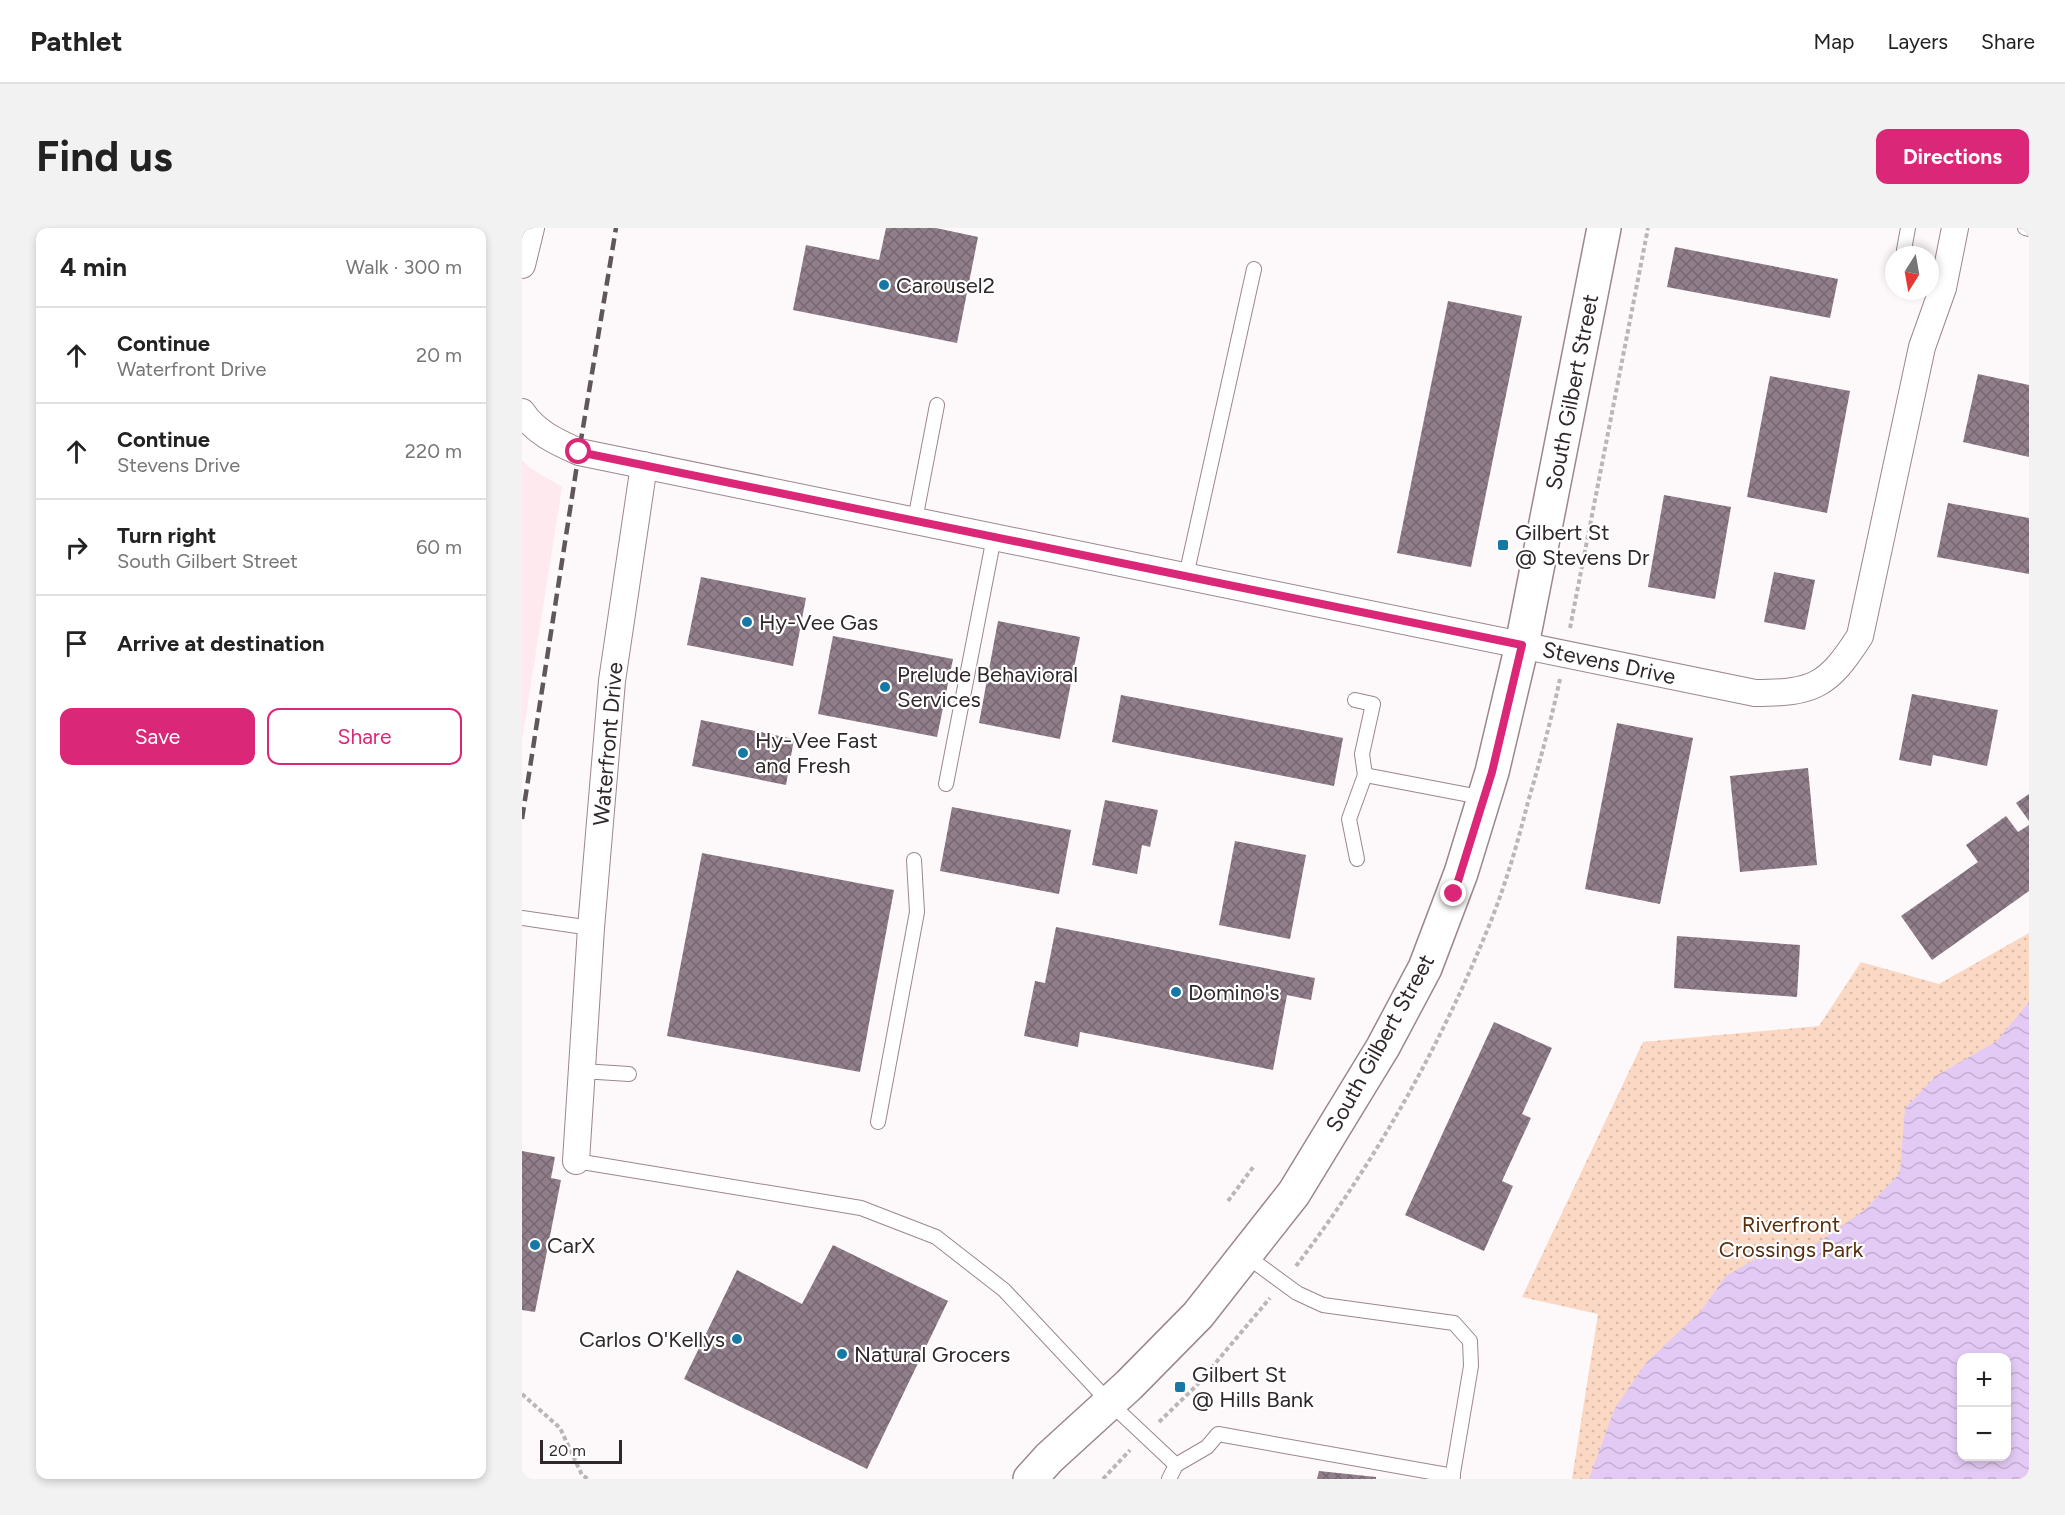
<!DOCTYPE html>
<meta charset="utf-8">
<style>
:root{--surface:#fff;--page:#f2f2f2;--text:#222;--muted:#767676;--line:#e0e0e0;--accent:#db2777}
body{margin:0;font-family:Figtree,sans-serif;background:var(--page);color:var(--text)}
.controls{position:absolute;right:18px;bottom:18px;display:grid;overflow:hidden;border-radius:12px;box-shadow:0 3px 9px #0003}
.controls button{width:54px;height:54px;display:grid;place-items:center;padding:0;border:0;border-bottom:2px solid var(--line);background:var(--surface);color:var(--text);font:30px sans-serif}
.compass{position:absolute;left:1363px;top:18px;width:54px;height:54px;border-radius:50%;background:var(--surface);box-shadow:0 3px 9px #0003;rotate:191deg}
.scale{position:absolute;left:18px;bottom:15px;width:82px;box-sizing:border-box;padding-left:6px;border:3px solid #302729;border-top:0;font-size:16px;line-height:21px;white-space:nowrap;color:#302729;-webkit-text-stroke:4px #fff;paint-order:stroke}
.stop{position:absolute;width:18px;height:18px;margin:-14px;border:4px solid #db2777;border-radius:50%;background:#fff}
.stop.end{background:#db2777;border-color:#fff;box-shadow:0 2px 6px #0008}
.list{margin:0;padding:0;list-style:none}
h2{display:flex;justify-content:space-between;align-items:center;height:78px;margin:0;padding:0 24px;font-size:26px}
h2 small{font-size:20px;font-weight:400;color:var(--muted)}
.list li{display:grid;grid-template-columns:39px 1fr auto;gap:18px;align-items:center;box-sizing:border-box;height:96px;padding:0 24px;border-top:2px solid var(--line)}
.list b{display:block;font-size:22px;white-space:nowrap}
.list p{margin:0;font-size:20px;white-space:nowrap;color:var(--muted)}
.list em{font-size:20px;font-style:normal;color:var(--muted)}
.actions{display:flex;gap:12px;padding:18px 24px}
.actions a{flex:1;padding:14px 0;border:2px solid var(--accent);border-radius:12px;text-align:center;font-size:21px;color:var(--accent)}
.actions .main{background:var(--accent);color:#fff}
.icon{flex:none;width:33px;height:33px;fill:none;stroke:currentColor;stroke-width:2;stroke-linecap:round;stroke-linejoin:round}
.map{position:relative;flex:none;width:1507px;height:1251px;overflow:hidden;border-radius:12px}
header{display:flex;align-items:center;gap:36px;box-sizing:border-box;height:84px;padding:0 30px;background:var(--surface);border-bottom:2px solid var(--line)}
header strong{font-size:28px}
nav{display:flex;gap:33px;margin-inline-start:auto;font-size:21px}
.intro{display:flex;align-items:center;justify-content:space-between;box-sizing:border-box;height:144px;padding:0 36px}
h1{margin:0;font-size:42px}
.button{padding:15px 27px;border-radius:12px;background:var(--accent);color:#fff;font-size:21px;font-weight:700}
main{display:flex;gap:36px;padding:0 36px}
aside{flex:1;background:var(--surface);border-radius:12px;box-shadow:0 3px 9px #0003}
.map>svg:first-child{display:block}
</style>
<header>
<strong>Pathlet</strong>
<nav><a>Map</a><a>Layers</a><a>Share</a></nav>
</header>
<div class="intro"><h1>Find us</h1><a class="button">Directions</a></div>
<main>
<aside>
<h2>4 min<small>Walk · 300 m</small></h2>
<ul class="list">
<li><svg class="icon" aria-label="ahead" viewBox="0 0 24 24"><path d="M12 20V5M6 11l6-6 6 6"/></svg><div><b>Continue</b><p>Waterfront Drive</p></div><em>20 m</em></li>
<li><svg class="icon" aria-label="ahead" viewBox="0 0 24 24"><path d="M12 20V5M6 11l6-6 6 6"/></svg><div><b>Continue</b><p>Stevens Drive</p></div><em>220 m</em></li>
<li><svg class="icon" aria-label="right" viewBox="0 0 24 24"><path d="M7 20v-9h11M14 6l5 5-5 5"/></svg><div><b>Turn right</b><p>South Gilbert Street</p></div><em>60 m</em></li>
<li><svg class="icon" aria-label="arrive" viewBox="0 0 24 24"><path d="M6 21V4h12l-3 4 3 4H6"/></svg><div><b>Arrive at destination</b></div></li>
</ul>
<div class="actions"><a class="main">Save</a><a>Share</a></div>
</aside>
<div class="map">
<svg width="1507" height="1251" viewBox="0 0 1507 1251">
<defs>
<pattern id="park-dots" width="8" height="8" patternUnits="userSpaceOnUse" patternTransform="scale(1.5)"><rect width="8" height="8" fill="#fbd8c3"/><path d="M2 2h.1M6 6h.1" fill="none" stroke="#d7b9a8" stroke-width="1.8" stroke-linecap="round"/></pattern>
<pattern id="water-waves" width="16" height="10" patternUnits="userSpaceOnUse" patternTransform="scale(1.5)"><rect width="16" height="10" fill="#e3caf5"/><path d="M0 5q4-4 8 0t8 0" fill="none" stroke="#c3aed2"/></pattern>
<pattern id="building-cross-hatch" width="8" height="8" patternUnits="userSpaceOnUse" patternTransform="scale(1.5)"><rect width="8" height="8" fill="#907e8a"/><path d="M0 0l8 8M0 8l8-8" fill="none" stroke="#766771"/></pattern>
</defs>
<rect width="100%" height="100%" fill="#fdf8f9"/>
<!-- built -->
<path fill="#fde9ee" d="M0,232L8,240L40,259L0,512Z"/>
<!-- park -->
<path fill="url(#park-dots)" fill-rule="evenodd" d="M1507,705V1251H1050L1076,1086L1000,1069L1121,814L1297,798L1339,734L1417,756ZM1440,1130H1484V1228H1440Z"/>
<!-- water -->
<path fill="url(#water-waves)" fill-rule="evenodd" d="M1507,774V1251H1067L1093,1180L1124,1135L1178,1084L1204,1048L1244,1025L1292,1017L1343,982L1378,945L1383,880L1414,848L1475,813ZM1440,1130H1484V1228H1440Z"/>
<!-- building -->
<g fill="url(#building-cross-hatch)">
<path d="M364,0H414L456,9L435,115L271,82L284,17L357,32Z"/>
<path d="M1153,19L1316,51L1308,90L1145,59Z"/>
<path d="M926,73L1000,88L949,339L875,325Z"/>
<path d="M1456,146L1507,157V229L1441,214Z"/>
<path d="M1248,148L1328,163L1305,285L1225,269Z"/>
<path d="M1142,267L1209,279L1193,371L1126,359Z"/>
<path d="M1426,275L1507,290V346L1415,329Z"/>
<path d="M1252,344L1293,352L1283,402L1242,394Z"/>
<path d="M179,349L284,370L271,438L165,417Z"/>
<path d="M476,393L558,409L538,511L457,495Z"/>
<path d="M311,408L431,431L415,509L296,486Z"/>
<path d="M1390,466L1476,482L1465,538L1411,527L1409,538L1377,532Z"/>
<path d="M599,467L821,510L812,558L590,514Z"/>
<path d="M179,492L272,511L264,557L170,538Z"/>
<path d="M1095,495L1171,510L1138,676L1063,661Z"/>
<path d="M1286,540L1295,637L1218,644L1208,548Z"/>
<path d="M1507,566V593L1494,575Z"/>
<path d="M583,572L636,582L628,619L620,617L615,646L570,637Z"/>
<path d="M430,579L549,602L537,666L418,643Z"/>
<path d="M1484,588L1496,604L1507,597V663L1410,732L1379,688L1456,634L1444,617Z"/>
<path d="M713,613L784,627L768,711L697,697Z"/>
<path d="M180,625L372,662L338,844L145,808Z"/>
<path d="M534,699L793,750L789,772L765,767L751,842L558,804L556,819L502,808L513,753L523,755Z"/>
<path d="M1155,708L1278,717L1275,769L1152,760Z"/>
<path d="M972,794L1030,820L1000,886L1009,890L980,953L991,958L962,1023L883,987Z"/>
<path d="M0,923L33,929L29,950L39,952L13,1084L0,1082Z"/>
<path d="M311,1017L426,1073L345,1241L162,1151L215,1042L280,1076Z"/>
<path d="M797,1243L854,1249V1251H795Z"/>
</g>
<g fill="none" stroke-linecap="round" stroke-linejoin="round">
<defs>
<g id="lane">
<path d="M1503,0L1507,1"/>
<path d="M1382,22L1386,0"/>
<path d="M393,292L415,177"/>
<path d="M664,348L732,41"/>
<path d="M833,472L851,476L840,526L843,547"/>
<path d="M424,556L472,309"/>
<path d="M835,631L827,591L843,547L963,570"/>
<path d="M0,690L69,700"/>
<path d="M60,843L107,846"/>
<path d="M356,894L395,684L392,632"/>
<path d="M54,933L339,980L414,1009L482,1062L588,1175L654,1237L685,1219L696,1206L931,1248"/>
<path d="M723,1027L775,1065L801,1077L932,1095L948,1113L949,1138L930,1251"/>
<path d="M647,1251L654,1237"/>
</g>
<g id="street">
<path d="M0,37L9,0"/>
<path d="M0,184C14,205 35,214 57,224L1233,465C1292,465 1306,458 1338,408L1400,119L1421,60L1433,0"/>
<path d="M54,933L69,700L90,453L122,237"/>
</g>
<path id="secondary" d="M508,1251L527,1230L607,1157L676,1087L772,965L861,819L903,740L939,645L970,544L1000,417L1082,0"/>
</defs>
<!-- lane casing -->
<use href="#lane" stroke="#9c878b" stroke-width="16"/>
<!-- street casing -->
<use href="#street" stroke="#9c878b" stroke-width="28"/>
<!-- secondary casing -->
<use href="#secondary" stroke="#9c878b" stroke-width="36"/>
<!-- path -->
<g stroke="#bbb5b6" stroke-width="4" stroke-dasharray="4.5 3" stroke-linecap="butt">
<path d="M1048,400L1126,0"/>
<path d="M706,973L732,938"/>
<path d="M774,1038C852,936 918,819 966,700C983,659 995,617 1006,574C1018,533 1029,493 1038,451"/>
<path d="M0,1166L38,1200L60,1247L66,1251"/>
<path d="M637,1194L675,1157L748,1070"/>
<path d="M581,1251L608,1222"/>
</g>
<!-- lane -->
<use href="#lane" stroke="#fff" stroke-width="14"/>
<!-- street -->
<use href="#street" stroke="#fff" stroke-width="26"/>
<!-- secondary -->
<use href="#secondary" stroke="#fff" stroke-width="33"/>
<!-- rail -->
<path stroke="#605759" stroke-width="4.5" stroke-dasharray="12 6" stroke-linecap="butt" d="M0,591L57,224L94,0"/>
</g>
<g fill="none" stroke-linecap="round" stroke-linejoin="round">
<!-- route -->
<path stroke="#db2777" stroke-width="8" d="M57,224L1000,417L970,544L932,666"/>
</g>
<!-- markers -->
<g fill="#1678a4" stroke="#fff" stroke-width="2">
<circle cx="362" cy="57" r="6"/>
<rect x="975" y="311" width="12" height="12" rx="3"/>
<circle cx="225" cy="394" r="6"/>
<circle cx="363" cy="459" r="6"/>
<circle cx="221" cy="525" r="6"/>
<circle cx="654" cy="764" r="6"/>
<circle cx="13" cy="1017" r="6"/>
<circle cx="215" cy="1111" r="6"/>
<circle cx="320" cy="1126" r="6"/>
<rect x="652" y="1153" width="12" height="12" rx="3"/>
</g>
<g text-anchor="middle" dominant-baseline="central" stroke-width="4.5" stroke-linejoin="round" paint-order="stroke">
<!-- poi labels -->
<g font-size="22" fill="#302729" stroke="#fff" text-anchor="start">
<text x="374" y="57">Carousel2</text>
<text x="993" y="304">Gilbert St<tspan x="993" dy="25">@ Stevens Dr</tspan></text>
<text x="237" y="394">Hy-Vee Gas</text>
<text x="375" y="446">Prelude Behavioral<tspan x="375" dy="25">Services</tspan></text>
<text x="233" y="512">Hy-Vee Fast<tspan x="233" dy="25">and Fresh</tspan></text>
<text x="666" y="764">Domino's</text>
<text x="25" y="1017">CarX</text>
<text x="203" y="1111" text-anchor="end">Carlos O'Kellys</text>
<text x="332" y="1126">Natural Grocers</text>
<text x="670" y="1146">Gilbert St<tspan x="670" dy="25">@ Hills Bank</tspan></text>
</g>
<!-- street labels -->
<g font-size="22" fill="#302729" stroke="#fff">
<text transform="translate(1050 164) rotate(-79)">South Gilbert Street</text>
<text transform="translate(1087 435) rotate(12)">Stevens Drive</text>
<text transform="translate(86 516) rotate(-85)">Waterfront Drive</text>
<text transform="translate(858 815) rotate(-61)">South Gilbert Street</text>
</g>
<!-- park labels -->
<g font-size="22" fill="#582e0f" stroke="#fff">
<text x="1269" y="996">Riverfront<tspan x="1269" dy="25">Crossings Park</tspan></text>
</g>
</g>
</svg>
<div class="controls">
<button>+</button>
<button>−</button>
</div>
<svg class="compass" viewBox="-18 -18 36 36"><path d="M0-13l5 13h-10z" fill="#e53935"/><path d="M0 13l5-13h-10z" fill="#767676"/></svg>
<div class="scale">20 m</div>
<div class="stop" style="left:57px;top:224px"></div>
<div class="stop end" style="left:932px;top:666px"></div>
</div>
</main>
